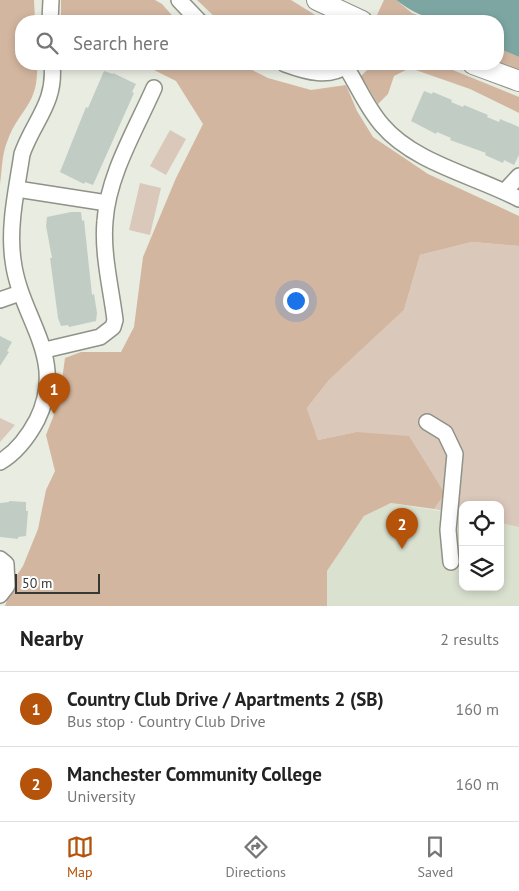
<!DOCTYPE html>
<meta charset="utf-8">
<style>
:root{--surface:#fff;--page:#f6f6f6;--text:#222;--muted:#767676;--line:#e0e0e0;--accent:#b45309}
body{margin:0;font-family:"PT Sans",sans-serif;background:var(--page);color:var(--text)}
.controls{position:absolute;right:15px;bottom:15px;display:grid;overflow:hidden;border-radius:10px;box-shadow:0 2px 8px #0003}
.controls button{width:45px;height:45px;display:grid;place-items:center;padding:0;border:0;border-bottom:1px solid var(--line);background:var(--surface);color:var(--text);font:25px sans-serif}
.scale{position:absolute;left:15px;bottom:12px;width:85px;box-sizing:border-box;padding-left:5px;border:2px solid #363834;border-top:0;font-size:14px;line-height:18px;white-space:nowrap;color:#363834;-webkit-text-stroke:4px #fff;paint-order:stroke}
.you{position:absolute;left:295px;top:300px;width:18px;height:18px;margin:-12px;border:4px solid #fff;border-radius:50%;background:#1a73e8;box-shadow:0 0 0 8px #1a73e833}
.badge{display:grid;place-items:center;width:32px;height:32px;border-radius:50%;background:var(--accent);color:#fff;font-size:16px;font-weight:700}
.pin{position:absolute;translate:-50% -41px;filter:drop-shadow(0 1px 2px #0008)}
.pin::after{content:'';position:absolute;top:26px;width:18px;height:15px;background:inherit;clip-path:polygon(0 0,100% 0,50% 100%)}
.list{margin:0;padding:0;list-style:none}
h2{display:flex;justify-content:space-between;align-items:center;height:65px;margin:0;padding:0 20px;font-size:21px}
h2 small{font-size:16px;font-weight:400;color:var(--muted)}
.list li{display:grid;grid-template-columns:32px 1fr auto;gap:15px;align-items:center;box-sizing:border-box;height:75px;padding:0 20px;border-top:1px solid var(--line)}
.list b{display:block;font-size:19px;white-space:nowrap}
.list p{margin:0;font-size:16px;white-space:nowrap;color:var(--muted)}
.list em{font-size:16px;font-style:normal;color:var(--muted)}
.icon{flex:none;width:28px;height:28px;fill:none;stroke:currentColor;stroke-width:2;stroke-linecap:round;stroke-linejoin:round}
.map{position:relative;flex:none;width:519px;height:606px;overflow:hidden}
.search{position:absolute;background:var(--surface);box-shadow:0 2px 8px #0003;left:15px;right:15px;top:15px;height:55px;display:flex;align-items:center;gap:12px;box-sizing:border-box;padding:0 18px;border-radius:20px;color:var(--muted);font-size:19px}
.sheet{height:215px;background:var(--surface)}
nav{display:flex;justify-content:space-around;align-items:center;box-sizing:border-box;height:70px;border-top:1px solid var(--line);background:var(--surface);font-size:14px;color:var(--muted)}
nav a{display:grid;justify-items:center;gap:2px}
nav .on{color:var(--accent)}
.map>svg:first-child{display:block}
</style>
<div class="map">
<svg width="519" height="606" viewBox="0 0 519 606">
<rect width="100%" height="100%" fill="#e8ece1"/>
<!-- built -->
<path fill="#dae1cf" d="M391,503L463,515V587H500V523L519,527V606H327V571L364,516Z"/>
<!-- green -->
<g fill="#dac8bb">
<path d="M170,130L186,139L166,175L150,166Z"/>
<path d="M140,183L161,188L150,235L129,230Z"/>
<path d="M472,242L519,246V527L500,523V505H463V515L434,509L445,494L356,432L318,440L307,408L329,380L404,310L420,255Z"/>
<path d="M0,418L15,425L0,442Z"/>
</g>
<!-- forest -->
<g fill="#d3b6a0">
<path d="M0,0H34L35,21H21V64H37C39,106 19,108 7,142C2,154 2,170 0,184Z"/>
<path d="M61,0H155L162,4L177,21H61Z"/>
<path d="M197,0H291L325,21H219Z"/>
<path d="M384,0H396L412,13L433,21H393L377,15Z"/>
<path d="M498,48L519,57V72L498,63Z"/>
<path d="M142,64H240L268,78L311,90L346,85L357,111L373,137L428,174L519,216V246L472,242L420,255L404,310L329,380L307,408L318,440L356,432L409,436L445,494L434,509L391,503L364,516L327,571V606H5L15,578L23,566L38,529L46,490L55,471L46,435L59,402L65,358L81,352H121L134,327L143,257L176,178L203,124L176,81Z"/>
<path d="M373,64H438L519,97V113L470,89L410,68L394,76L388,94L378,104L361,76Z"/>
</g>
<!-- water -->
<path fill="#7da6a2" d="M396,0H519V57L498,48V21C454,21 433,28 396,0Z"/>
<!-- building -->
<g fill="#c1ccc5">
<path d="M104,71L113,74V73L136,84L132,92L134,93L93,185L85,182L84,184L60,172L86,107L88,108Z"/>
<path d="M424,91L432,94L433,92L452,100L451,102L463,107L464,105L488,115L487,117L499,122L500,119L519,127V155L514,165L504,160L503,163L485,155L486,153L450,140L451,138L437,132L436,134L411,121Z"/>
<path d="M71,212H81L82,221L84,220L92,295L94,294L97,313L96,321L69,327L68,325L61,326L58,318L50,258H52L46,226L47,217Z"/>
<path d="M0,336L12,342L7,351L9,352L0,366Z"/>
<path d="M9,501L26,502V511H28L26,536L18,537V539L0,537V503L9,502Z"/>
</g>
<g fill="none" stroke-linecap="round" stroke-linejoin="round">
<defs>
<g id="minor">
<path d="M179,0L199,21"/>
<path d="M50,21L51,0"/>
<path d="M285,64C307,72 329,79 349,64"/>
<path d="M346,67C358,86 367,108 382,125C414,163 476,176 519,199"/>
<path d="M17,189L107,203"/>
<path d="M505,191L519,176"/>
<path d="M0,300L20,293"/>
<path d="M45,350L100,337L113,327L115,320C111,288 102,253 105,221C108,175 136,129 154,88"/>
<path d="M427,422L445,433L455,454L448,530L451,562"/>
<path d="M0,462C17,452 28,437 37,420C68,357 20,319 13,260C8,226 17,188 22,154C34,120 56,103 52,64"/>
<path d="M0,559L6,564L7,586L0,595"/>
</g>
<g id="major">
<path d="M317,0L362,21"/>
<path d="M473,64L519,81"/>
</g>
</defs>
<!-- minor casing -->
<use href="#minor" stroke="#8e9287" stroke-width="18"/>
<!-- major casing -->
<use href="#major" stroke="#8e9287" stroke-width="22"/>
<!-- minor -->
<use href="#minor" stroke="#fff" stroke-width="15"/>
<!-- major -->
<use href="#major" stroke="#fff" stroke-width="20"/>
</g>
</svg>
<div class="controls">
<button><svg class="icon" aria-label="locate" viewBox="0 0 24 24"><circle cx="12" cy="12" r="6"/><path d="M12 2v4M12 18v4M2 12h4M18 12h4"/></svg></button>
<button><svg class="icon" aria-label="layers" viewBox="0 0 24 24"><path d="M12 4l9 5-9 5-9-5zM3 14l9 5 9-5"/></svg></button>
</div>
<div class="scale">50 m</div>
<div class="you"></div>
<div class="pin badge" style="left:54px;top:414px">1</div>
<div class="pin badge" style="left:402px;top:549px">2</div>
<div class="search"><svg class="icon" aria-label="search" viewBox="0 0 24 24"><circle cx="10" cy="10" r="6"/><path d="M15 15l6 6"/></svg>Search here</div>
</div>
<section class="sheet">
<h2>Nearby<small>2 results</small></h2>
<ul class="list">
<li><span class="badge">1</span><div><b>Country Club Drive / Apartments 2 (SB)</b><p>Bus stop · Country Club Drive</p></div><em>160 m</em></li>
<li><span class="badge">2</span><div><b>Manchester Community College</b><p>University</p></div><em>160 m</em></li>
</ul>
</section>
<nav>
<a class="on"><svg class="icon" aria-label="map" viewBox="0 0 24 24"><path d="M3 6l6-2 6 2 6-2v14l-6 2-6-2-6 2zM9 4v14M15 6v14"/></svg>Map</a>
<a><svg class="icon" aria-label="directions" viewBox="0 0 24 24"><path d="M12 3l9 9-9 9-9-9zM9 14v-3h6M13 9l2 2-2 2"/></svg>Directions</a>
<a><svg class="icon" aria-label="saved" viewBox="0 0 24 24"><path d="M7 4h10v16l-5-4-5 4z"/></svg>Saved</a>
</nav>
